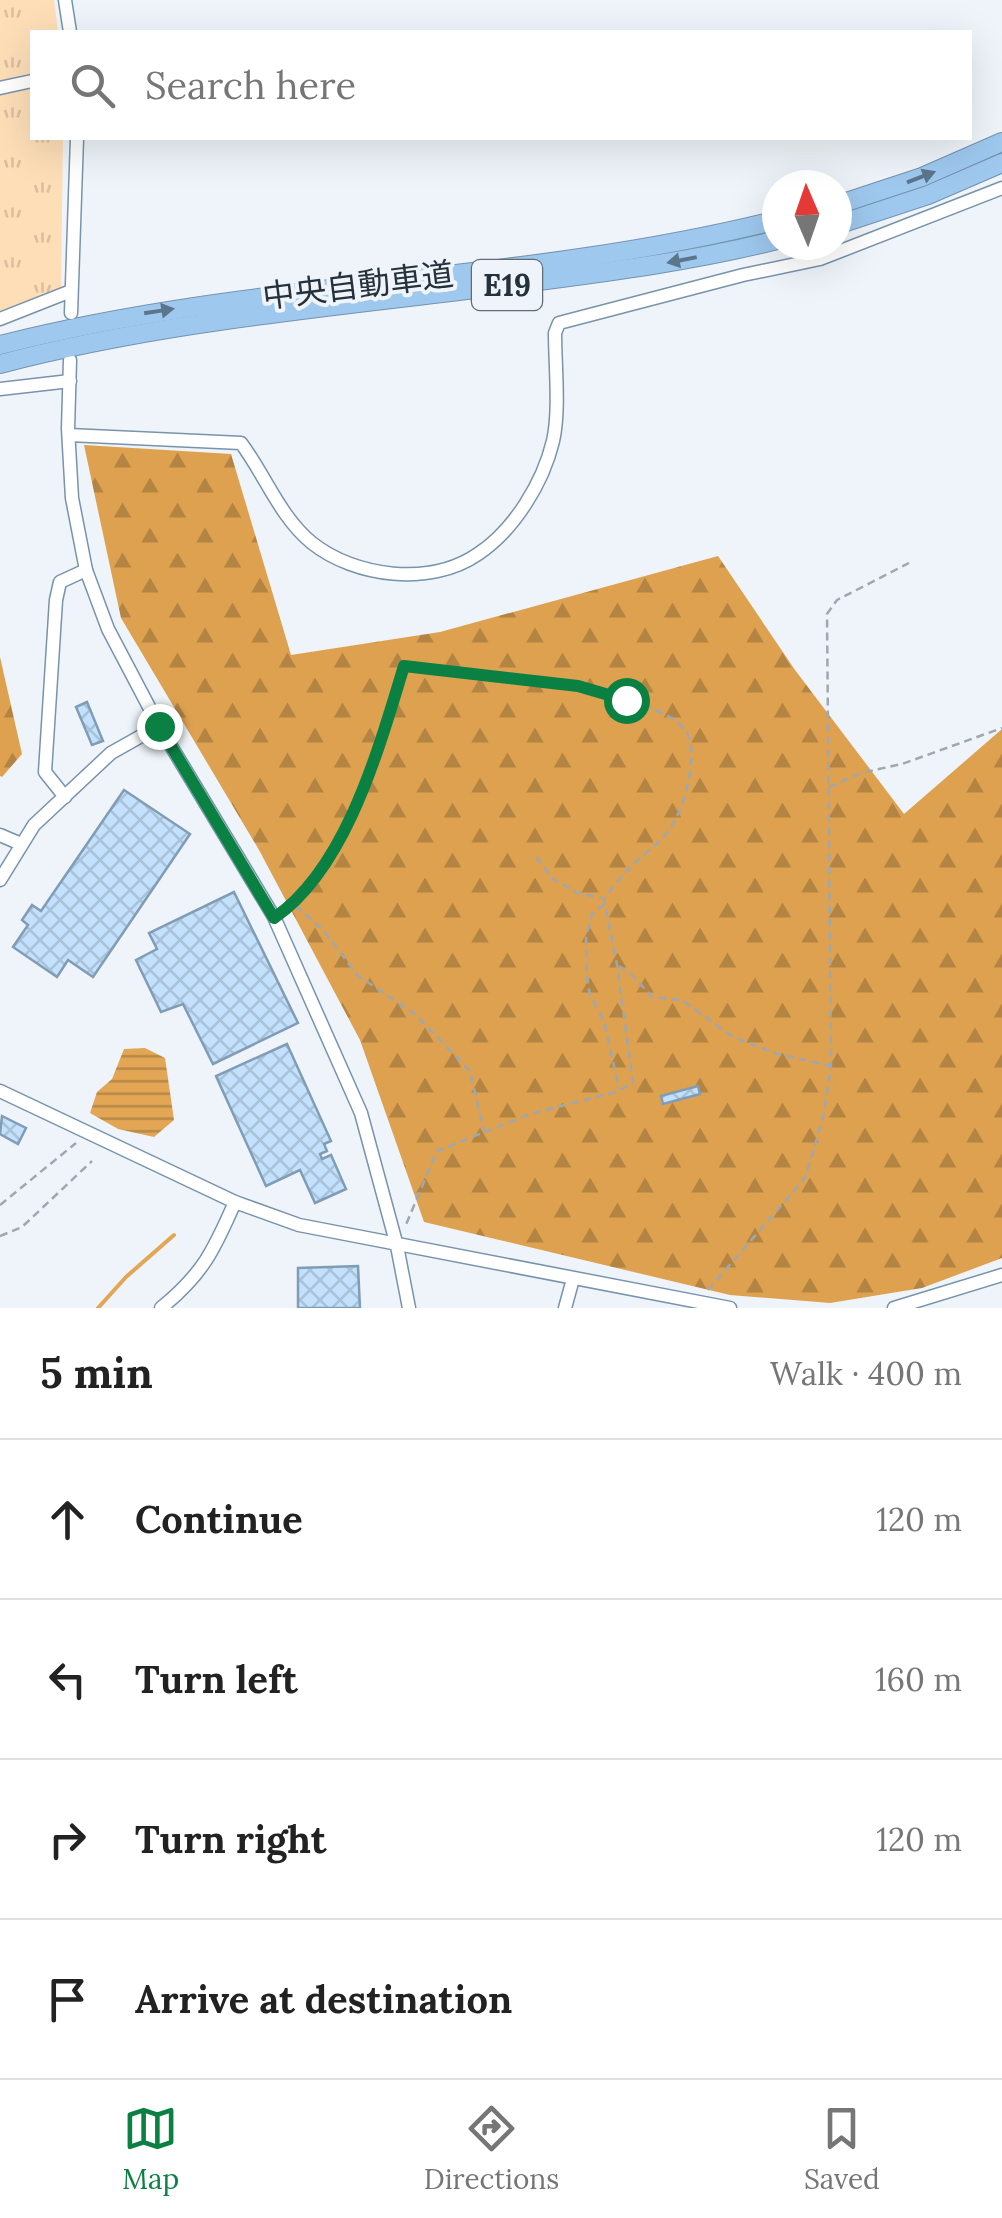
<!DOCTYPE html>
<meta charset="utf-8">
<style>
:root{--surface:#fff;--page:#f2f2f2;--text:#222;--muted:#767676;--line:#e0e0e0;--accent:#0b8043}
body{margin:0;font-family:Lora,"Noto Sans JP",serif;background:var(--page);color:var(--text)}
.compass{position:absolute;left:762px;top:170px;width:90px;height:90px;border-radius:50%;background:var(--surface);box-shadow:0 10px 40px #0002;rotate:358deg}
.stop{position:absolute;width:30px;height:30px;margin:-22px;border:8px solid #0b8043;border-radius:50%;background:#fff}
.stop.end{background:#0b8043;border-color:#fff;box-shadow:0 2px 10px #0008}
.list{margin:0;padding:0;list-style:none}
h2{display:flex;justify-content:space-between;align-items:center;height:130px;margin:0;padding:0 40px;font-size:42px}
h2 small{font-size:32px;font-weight:400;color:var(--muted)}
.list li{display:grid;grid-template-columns:65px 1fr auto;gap:30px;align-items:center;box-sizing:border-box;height:160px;padding:0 40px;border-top:2px solid var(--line)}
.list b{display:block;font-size:38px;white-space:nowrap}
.list em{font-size:32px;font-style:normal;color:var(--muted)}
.icon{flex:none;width:55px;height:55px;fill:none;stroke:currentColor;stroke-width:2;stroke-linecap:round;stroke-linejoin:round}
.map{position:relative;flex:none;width:1002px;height:1308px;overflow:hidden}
.search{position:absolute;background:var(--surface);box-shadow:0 10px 40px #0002;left:30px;right:30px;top:30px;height:110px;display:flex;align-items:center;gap:25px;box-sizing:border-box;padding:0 35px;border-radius:0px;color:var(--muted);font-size:38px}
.sheet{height:770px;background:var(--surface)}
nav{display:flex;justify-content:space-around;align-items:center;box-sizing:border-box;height:140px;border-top:2px solid var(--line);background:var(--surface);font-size:28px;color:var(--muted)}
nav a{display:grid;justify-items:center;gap:5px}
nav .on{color:var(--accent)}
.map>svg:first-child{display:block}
</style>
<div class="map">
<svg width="1002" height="1308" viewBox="0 0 1002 1308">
<defs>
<pattern id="forest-firs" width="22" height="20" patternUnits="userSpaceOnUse" patternTransform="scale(2.5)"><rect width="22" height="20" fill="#dea14f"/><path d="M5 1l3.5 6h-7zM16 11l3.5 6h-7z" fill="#b48443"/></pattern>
<pattern id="park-tufts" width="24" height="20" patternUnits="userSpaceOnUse" patternTransform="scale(2.5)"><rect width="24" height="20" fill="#fddeb7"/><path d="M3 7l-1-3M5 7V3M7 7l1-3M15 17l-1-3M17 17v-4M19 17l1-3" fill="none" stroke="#d9bf9e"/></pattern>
<pattern id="water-rules" width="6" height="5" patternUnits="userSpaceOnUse" patternTransform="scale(2.5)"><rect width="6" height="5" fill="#e3a654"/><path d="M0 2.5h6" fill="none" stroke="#b88847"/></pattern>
<pattern id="building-cross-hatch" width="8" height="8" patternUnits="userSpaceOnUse" patternTransform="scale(2.5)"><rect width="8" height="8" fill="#c3e1fc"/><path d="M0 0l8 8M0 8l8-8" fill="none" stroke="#a7c2d9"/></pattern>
</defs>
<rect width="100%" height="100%" fill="#eef4f9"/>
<!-- forest -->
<g fill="url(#forest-firs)">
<path d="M84,445L231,454L291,655L440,632L718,556L795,670L904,814L1002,729V1258L922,1288L830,1303L730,1295L424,1222L360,1040L259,850L121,618Z"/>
<path d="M0,657L22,754L2,777L0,776Z"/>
</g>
<!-- park -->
<path fill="url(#park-tufts)" d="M0,0H54L58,32H32V138H63L61,289L0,315Z"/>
<!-- water -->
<path fill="url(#water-rules)" d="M145,1048L165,1058L174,1120L154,1137L118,1129L90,1113L97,1092L112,1079L124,1049Z"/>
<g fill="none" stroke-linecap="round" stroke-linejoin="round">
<!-- stream -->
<path stroke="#e3a654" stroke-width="4" d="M98,1308L126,1277L174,1235"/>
</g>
<!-- building -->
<g fill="url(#building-cross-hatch)" stroke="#819db6" stroke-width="2.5">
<path d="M87,702L103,741L92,745L76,707Z"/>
<path d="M124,790L190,834L93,977L68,960L57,977L13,947L28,925L22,920L32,905L41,911Z"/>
<path d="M234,892L298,1023L213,1064L183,1004L161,1012L136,960L157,949L149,933Z"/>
<path d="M287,1044L331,1141L324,1144L327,1151L320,1154L322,1159L331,1155L346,1189L315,1203L300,1170L266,1186L216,1076Z"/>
<path d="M698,1086L700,1094L663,1104L661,1096Z"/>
<path d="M2,1116L26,1128L18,1144L0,1134Z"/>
<path d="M358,1266L360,1308H298V1268Z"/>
</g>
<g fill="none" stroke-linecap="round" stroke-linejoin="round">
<defs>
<g id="minor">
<path d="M65,0L70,32"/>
<path d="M0,88L32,81"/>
<path d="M71,313L77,138"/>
<path d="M0,319L71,291"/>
<path d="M70,360L68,429L72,498L86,570L108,629L159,726L274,917L361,1113L397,1246L409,1308"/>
<path d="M0,389L70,381"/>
<path d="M69,435L241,443C265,475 280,517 312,543C355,577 430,587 478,554C514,530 543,483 553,441C560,411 555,365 555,333L559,323L743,275L820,259L1002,188"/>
<path d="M65,797L45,772L56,600L60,582L86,570"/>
<path d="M0,835L21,844"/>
<path d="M0,880L34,825L111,753L159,726"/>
<path d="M0,1091L235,1202L299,1225L730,1308"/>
<path d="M161,1308C203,1274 214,1250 235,1202"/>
<path d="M565,1308L573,1279"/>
<path d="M894,1308L1002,1275"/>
</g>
<g id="highway">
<path d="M837,205L922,177L1002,142"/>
<path d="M837,225L928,195L1002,163"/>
<path d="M0,345C255,280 522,284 777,220"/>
<path d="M0,364C172,319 348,306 523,283C608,272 694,261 777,240"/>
</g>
</defs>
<!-- minor casing -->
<use href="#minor" stroke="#7893ac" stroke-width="15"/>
<!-- highway casing -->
<use href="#highway" stroke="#7493af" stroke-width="20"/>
<!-- path -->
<g stroke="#a0a8af" stroke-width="2.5" stroke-dasharray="8 5" stroke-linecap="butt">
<path d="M829,787L861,773L902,764L1002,728"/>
<path d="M536,857L553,879L578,893L602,898"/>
<path d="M294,904L346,832L405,666C462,674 654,686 686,731C699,750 686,801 675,820C663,841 656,844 639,859C627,869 614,885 604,899L617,965L633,1083L616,1092L530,1114L437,1151L405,1227"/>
<path d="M604,904L592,914L586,938L587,977L590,995L604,1021L619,1089"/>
<path d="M285,910L294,904L325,932L357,975L415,1014L470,1071L484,1131"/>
<path d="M619,966L633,976L652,997L682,1000L733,1037L774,1053L831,1066"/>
<path d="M0,1205L76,1143"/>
<path d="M0,1236L22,1227L92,1161"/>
<path d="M708,1290L805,1178L823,1118L831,1066L827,614L837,600L909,563"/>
</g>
<!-- minor -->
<use href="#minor" stroke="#fff" stroke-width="12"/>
<!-- highway -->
<use href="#highway" stroke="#9ec8ee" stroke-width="18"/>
</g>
<!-- one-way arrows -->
<defs><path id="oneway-solid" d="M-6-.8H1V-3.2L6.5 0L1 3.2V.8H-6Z" transform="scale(2.5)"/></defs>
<g fill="#5b758c">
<use href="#oneway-solid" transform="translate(921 177) rotate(-21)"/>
<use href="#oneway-solid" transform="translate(682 260) rotate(169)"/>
<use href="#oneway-solid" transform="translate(159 311) rotate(-9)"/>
</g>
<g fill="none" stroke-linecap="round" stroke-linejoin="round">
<!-- route -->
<path stroke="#0b8043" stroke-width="12" d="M159,726L274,918C347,868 379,747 404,666L578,686L626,700"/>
</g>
<g text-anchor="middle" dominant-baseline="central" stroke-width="8" stroke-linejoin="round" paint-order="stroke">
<!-- shield labels -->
<rect fill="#eef4f9" stroke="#616c74" stroke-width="2.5" x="472" y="260" width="70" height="50" rx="8"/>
<g font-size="30" font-weight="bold" fill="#25313b">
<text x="507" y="285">E19</text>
</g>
<!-- street labels -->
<g font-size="32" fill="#25313b" stroke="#eef4f9">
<text transform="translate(358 285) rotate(-7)">中央自動車道</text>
</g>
</g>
</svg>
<svg class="compass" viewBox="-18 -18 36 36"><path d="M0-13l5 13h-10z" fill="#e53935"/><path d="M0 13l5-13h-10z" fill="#767676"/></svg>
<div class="stop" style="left:626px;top:700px"></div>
<div class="stop end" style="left:159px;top:726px"></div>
<div class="search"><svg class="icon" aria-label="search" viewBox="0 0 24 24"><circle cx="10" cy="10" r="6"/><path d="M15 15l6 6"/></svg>Search here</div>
</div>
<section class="sheet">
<h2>5 min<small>Walk · 400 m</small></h2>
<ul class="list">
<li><svg class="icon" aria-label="ahead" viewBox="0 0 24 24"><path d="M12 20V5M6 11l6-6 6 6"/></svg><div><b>Continue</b></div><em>120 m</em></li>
<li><svg class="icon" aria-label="left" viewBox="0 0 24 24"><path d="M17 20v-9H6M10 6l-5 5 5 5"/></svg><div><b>Turn left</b></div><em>160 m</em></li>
<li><svg class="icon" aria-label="right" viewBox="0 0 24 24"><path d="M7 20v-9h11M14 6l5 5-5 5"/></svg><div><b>Turn right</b></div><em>120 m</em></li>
<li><svg class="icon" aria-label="arrive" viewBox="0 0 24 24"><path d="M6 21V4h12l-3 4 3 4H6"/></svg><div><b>Arrive at destination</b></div></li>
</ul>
</section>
<nav>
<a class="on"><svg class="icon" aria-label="map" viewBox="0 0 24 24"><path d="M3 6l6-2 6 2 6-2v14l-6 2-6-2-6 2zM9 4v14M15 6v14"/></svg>Map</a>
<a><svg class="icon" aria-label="directions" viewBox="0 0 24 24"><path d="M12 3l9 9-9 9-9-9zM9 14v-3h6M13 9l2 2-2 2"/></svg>Directions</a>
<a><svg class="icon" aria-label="saved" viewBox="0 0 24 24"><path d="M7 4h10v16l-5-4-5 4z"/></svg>Saved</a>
</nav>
